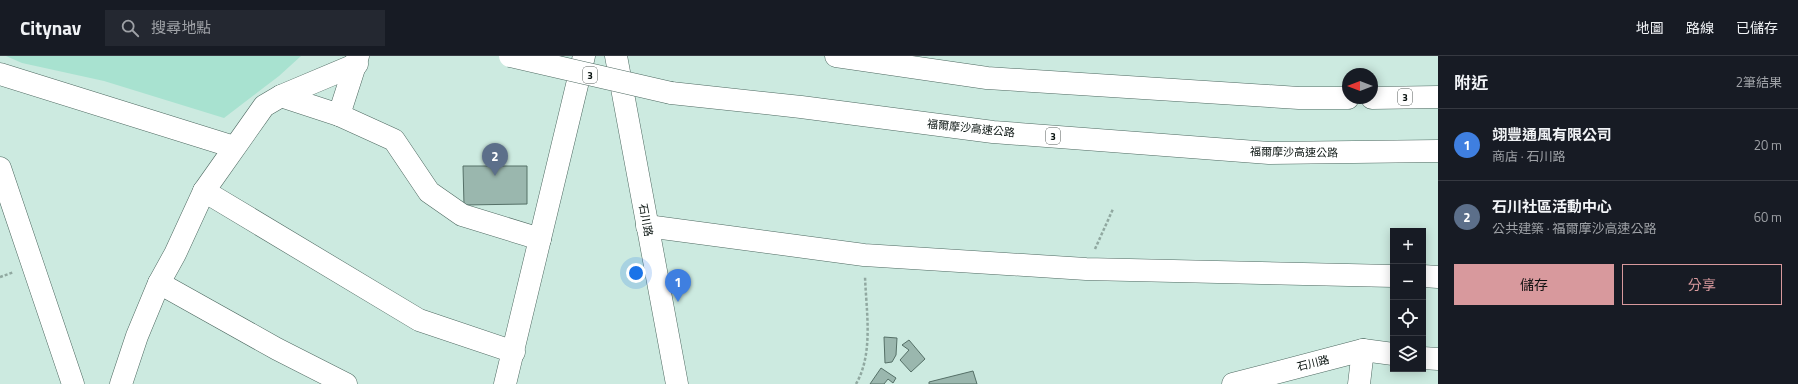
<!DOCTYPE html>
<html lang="zh-TW">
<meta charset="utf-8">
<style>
:root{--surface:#171b24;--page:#242831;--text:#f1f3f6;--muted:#9ea1a6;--line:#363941;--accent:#d8999d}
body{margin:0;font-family:"Titillium Web","Noto Sans TC",sans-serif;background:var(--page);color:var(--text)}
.controls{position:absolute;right:12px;bottom:12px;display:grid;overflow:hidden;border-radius:0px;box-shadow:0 2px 10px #0003}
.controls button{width:36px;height:36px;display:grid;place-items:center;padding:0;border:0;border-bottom:1px solid var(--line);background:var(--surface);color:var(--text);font:20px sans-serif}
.compass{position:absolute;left:1342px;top:12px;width:36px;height:36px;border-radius:50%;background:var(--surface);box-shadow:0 2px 10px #0003;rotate:270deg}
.you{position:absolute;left:636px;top:217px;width:14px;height:14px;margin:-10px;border:3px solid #fff;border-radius:50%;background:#1a73e8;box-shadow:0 0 0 6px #1a73e833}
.badge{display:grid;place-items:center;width:26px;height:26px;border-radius:50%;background:var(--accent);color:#fff;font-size:13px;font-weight:700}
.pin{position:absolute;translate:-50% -33px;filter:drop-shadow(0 1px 2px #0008)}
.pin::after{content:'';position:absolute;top:21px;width:14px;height:12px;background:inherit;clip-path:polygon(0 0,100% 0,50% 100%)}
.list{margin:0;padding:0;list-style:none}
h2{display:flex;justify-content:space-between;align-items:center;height:52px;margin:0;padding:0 16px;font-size:17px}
h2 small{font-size:13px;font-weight:400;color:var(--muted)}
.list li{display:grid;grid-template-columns:26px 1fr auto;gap:12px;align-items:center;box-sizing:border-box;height:72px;padding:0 16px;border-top:1px solid var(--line)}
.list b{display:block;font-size:15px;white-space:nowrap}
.list p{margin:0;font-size:13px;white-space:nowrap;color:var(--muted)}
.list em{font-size:13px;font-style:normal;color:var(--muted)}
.actions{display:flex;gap:8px;padding:12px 16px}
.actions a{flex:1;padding:9px 0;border:1px solid var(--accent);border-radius:0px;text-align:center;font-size:14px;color:var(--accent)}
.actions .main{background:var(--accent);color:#111}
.icon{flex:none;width:22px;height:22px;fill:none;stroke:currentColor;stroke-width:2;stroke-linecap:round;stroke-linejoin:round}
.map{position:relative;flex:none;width:1438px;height:328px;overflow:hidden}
header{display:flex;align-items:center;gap:24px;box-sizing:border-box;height:56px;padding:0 20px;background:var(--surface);border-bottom:1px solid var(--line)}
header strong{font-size:19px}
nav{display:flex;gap:22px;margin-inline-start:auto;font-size:14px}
.search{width:280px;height:36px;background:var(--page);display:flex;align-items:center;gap:10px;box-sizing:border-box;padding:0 14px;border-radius:0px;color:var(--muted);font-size:15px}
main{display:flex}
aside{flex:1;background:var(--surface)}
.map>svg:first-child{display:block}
</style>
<header>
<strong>Citynav</strong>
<div class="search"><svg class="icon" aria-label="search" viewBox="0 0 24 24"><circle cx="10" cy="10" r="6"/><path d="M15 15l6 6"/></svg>搜尋地點</div>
<nav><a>地圖</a><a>路線</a><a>已儲存</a></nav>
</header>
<main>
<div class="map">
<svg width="1438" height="328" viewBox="0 0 1438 328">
<rect width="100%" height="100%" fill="#cceae0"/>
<!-- green -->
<path fill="#a8e2d0" d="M6,0H301L279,20L224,62L104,25L22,7Z"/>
<!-- building -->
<g fill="#9ab7ae" stroke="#557067">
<path d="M463,110H527V148L464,149Z"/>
<path d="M884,281L897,282L896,299L892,306L885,307Z"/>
<path d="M909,284L925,303L911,316L900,304L909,294L902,289Z"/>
<path d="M881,312L896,322L893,327L888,323L884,328H870Z"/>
<path d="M973,315L977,328H929V326Z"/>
</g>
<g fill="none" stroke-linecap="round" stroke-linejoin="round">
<defs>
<g id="minor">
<path d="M616,0L677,328"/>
<path d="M0,18L234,91"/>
<path d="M281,40L339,59L358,0"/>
<path d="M339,59L394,84L429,136L462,159L540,183"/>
<path d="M0,112L73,328"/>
<path d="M204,135L419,264L514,296"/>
<path d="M647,170L864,199L1086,213L1393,220"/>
<path d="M1423,220L1438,221"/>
<path d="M159,227L277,293L346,328"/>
<path d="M1423,302L1438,303"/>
<path d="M121,328L137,280L159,227L175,198L204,135L264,50L281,40L357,8"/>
<path d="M505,328L584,0"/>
<path d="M1233,328L1363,294L1393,298"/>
<path d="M1359,328L1363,294"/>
</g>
<g id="highway">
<path d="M836,0L987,22L1299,42H1348"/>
<path d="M671,37L801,51L993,76L1269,97L1438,95"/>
<path d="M1372,42L1438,41"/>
</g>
</defs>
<!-- minor casing -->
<use href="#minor" stroke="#4e6961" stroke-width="23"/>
<!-- highway casing -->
<use href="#highway" stroke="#4e6961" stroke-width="23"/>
<!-- path -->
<g stroke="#90a8a0" stroke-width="2.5" stroke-dasharray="3 2" stroke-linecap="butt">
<path d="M1095,193L1113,153"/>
<path d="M0,221L14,216"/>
<path d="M856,328C874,297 866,254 865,220"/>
</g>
<!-- minor -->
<use href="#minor" stroke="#fff" stroke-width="22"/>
<!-- highway -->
<use href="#highway" stroke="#fff" stroke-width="22"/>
<defs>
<path id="highway-bridge" d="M510,0L671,37"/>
</defs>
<!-- highway-bridge casing -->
<use href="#highway-bridge" stroke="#4e6961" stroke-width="23" stroke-linecap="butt"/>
<!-- highway-bridge -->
<use href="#highway-bridge" stroke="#fff" stroke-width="22"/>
</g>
<g text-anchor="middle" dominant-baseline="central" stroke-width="4" stroke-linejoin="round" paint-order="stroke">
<!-- shield labels -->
<g fill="#fff" stroke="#545a58" stroke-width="1">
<rect x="583" y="11" width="14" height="16" rx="3"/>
<rect x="1398" y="33" width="14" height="16" rx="3"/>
<rect x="1046" y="72" width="14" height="16" rx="3"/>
</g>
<g font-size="10" font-weight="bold" fill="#0a1411">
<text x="590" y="19">3</text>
<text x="1405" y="41">3</text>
<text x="1053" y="80">3</text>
</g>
<!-- street labels -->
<g font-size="11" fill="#0a1411" stroke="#fff">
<text transform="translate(971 72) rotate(6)">福爾摩沙高速公路</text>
<text transform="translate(1294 96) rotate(1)">福爾摩沙高速公路</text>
<text transform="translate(646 164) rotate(79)">石川路</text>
<text transform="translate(1313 307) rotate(-14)">石川路</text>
</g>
</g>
</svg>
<div class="controls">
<button>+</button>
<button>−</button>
<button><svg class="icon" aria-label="locate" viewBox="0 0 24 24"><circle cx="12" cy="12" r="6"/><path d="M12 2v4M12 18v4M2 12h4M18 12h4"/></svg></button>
<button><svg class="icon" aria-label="layers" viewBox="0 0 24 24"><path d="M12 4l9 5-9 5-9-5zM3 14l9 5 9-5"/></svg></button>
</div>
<svg class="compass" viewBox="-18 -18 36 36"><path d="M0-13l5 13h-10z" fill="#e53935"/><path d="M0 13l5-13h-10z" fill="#9ea1a6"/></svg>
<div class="you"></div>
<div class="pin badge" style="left:678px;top:246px;background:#3f7fe0">1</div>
<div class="pin badge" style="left:495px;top:120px;background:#5c6f8a">2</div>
</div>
<aside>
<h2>附近<small>2筆結果</small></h2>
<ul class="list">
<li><span class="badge" style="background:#3f7fe0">1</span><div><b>翊豐通風有限公司</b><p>商店 · 石川路</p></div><em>20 m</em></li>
<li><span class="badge" style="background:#5c6f8a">2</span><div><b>石川社區活動中心</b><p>公共建築 · 福爾摩沙高速公路</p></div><em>60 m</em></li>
</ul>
<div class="actions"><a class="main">儲存</a><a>分享</a></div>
</aside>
</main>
